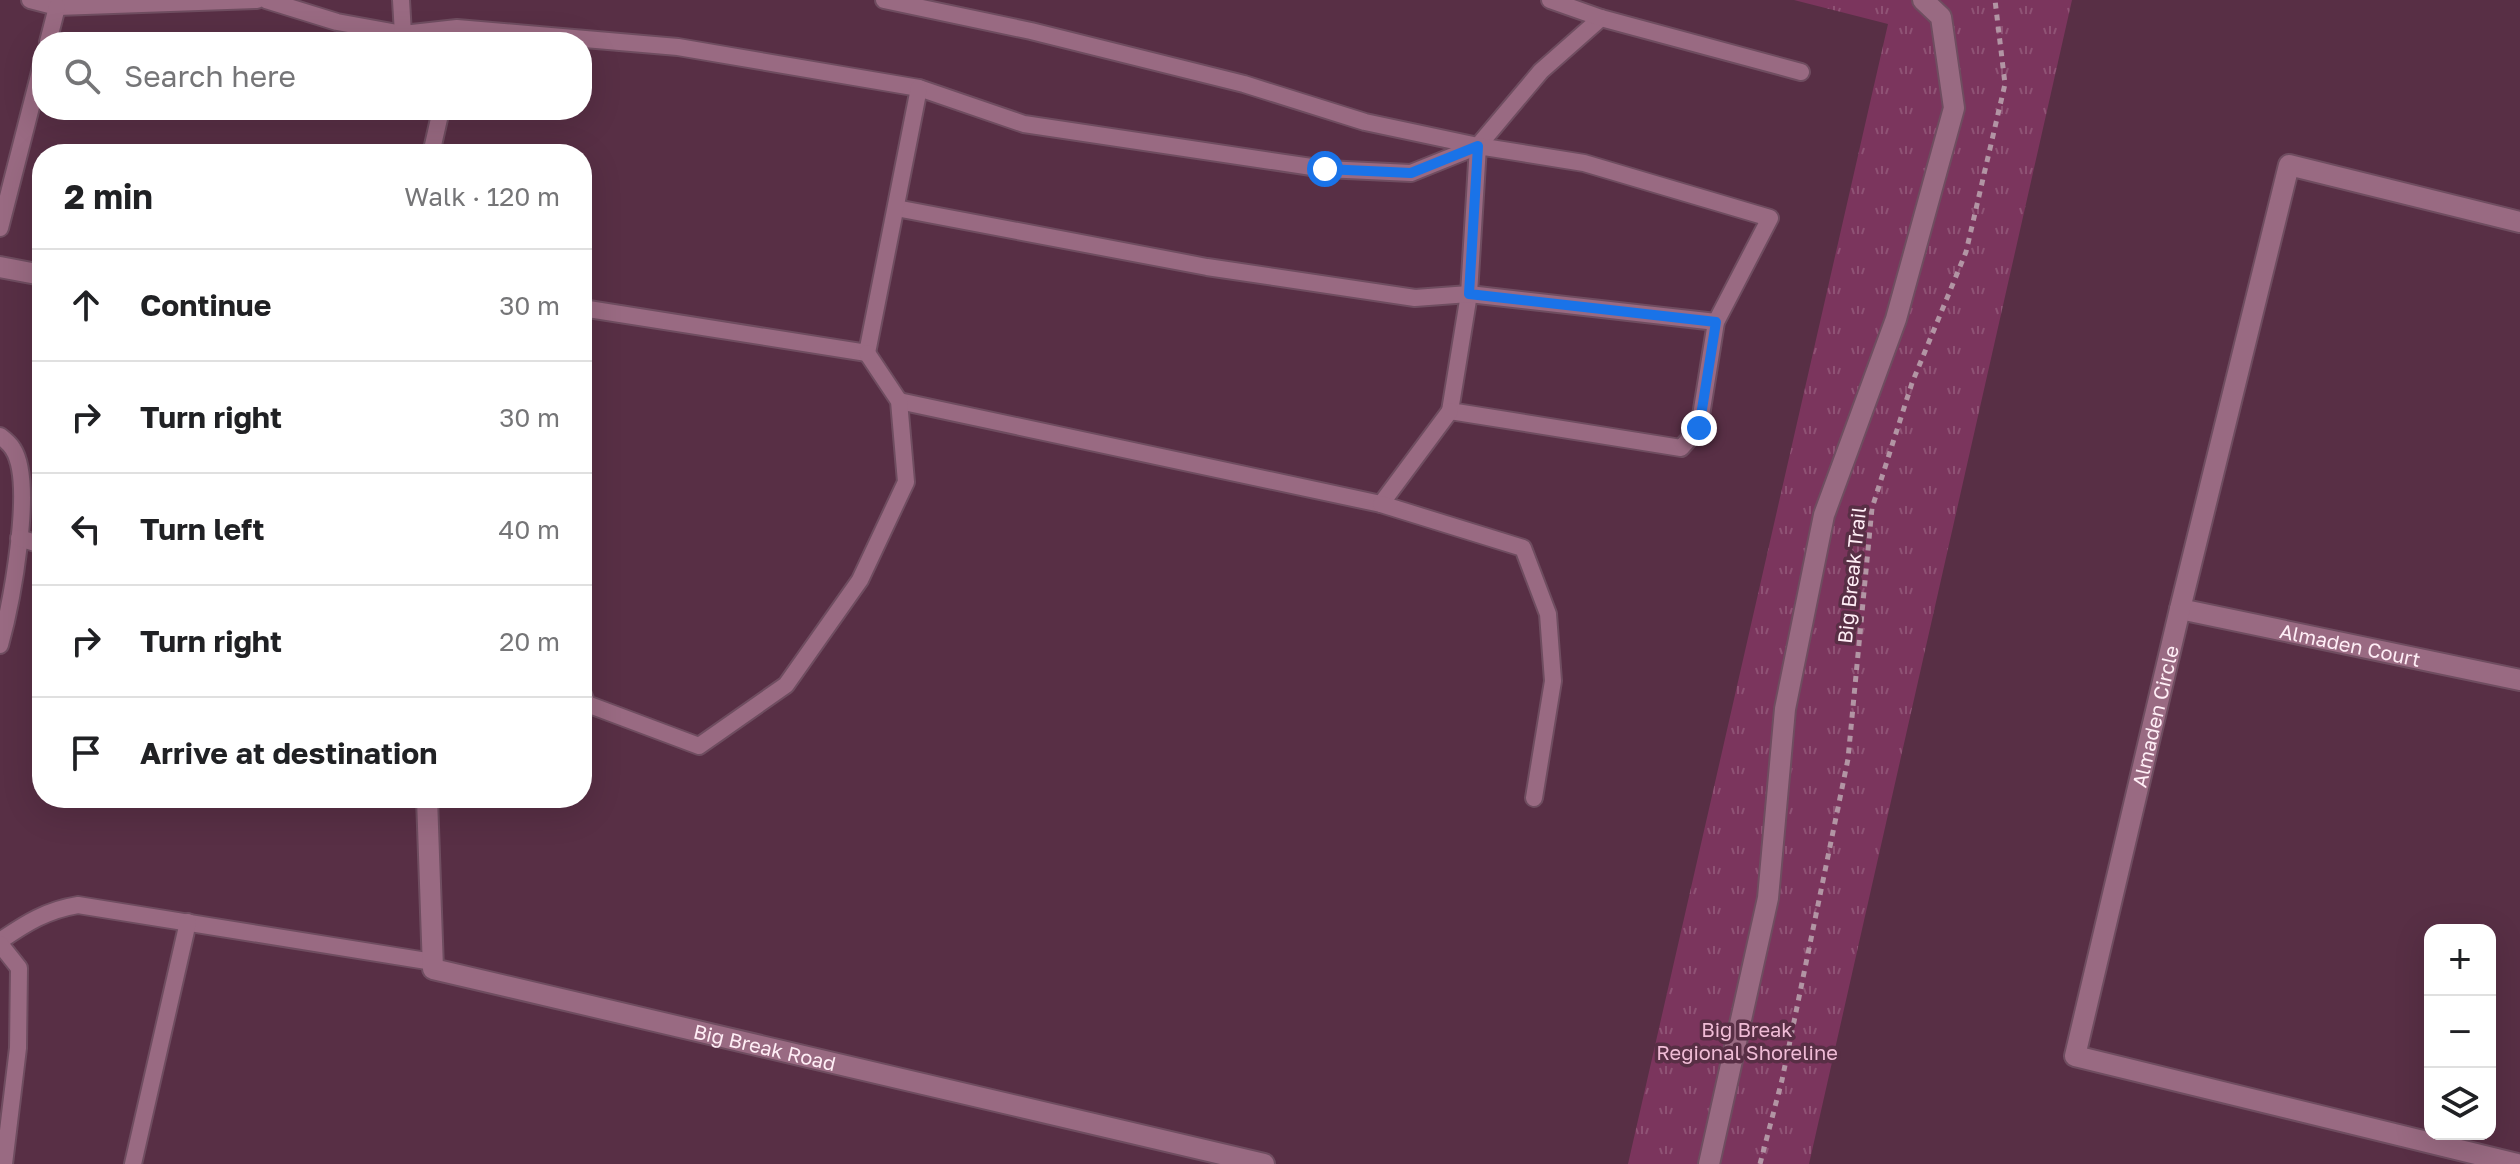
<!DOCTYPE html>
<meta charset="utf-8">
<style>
:root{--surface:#fff;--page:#f6f6f6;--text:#202124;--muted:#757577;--line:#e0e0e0}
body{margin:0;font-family:"Golos Text",sans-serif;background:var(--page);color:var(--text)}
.controls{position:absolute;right:24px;bottom:24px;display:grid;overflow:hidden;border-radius:16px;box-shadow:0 8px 32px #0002}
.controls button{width:72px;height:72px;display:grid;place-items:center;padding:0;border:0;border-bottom:2px solid var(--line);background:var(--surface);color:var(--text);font:40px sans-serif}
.stop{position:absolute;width:24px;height:24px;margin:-18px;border:6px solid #1a73e8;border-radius:50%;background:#fff}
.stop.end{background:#1a73e8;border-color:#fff;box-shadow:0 2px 8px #0008}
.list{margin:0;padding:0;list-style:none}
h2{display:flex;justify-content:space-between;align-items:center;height:104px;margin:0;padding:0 32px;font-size:34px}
h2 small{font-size:26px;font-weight:400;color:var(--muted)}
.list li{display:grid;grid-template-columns:52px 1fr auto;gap:24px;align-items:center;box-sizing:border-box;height:112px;padding:0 32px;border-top:2px solid var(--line)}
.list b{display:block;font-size:30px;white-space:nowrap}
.list em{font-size:26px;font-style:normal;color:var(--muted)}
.icon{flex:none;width:44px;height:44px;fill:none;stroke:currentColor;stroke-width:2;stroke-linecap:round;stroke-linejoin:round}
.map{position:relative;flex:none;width:2520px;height:1164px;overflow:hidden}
.search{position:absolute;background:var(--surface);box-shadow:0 8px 32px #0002;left:32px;top:32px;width:560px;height:88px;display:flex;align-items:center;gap:20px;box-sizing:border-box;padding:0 28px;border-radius:32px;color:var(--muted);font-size:30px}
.panel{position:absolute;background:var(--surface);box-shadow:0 8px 32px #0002;left:32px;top:144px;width:560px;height:664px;border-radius:32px}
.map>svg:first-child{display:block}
</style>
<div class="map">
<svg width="2520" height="1164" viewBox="0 0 2520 1164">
<defs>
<pattern id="park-tufts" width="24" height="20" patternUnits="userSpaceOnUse" patternTransform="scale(2)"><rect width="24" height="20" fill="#7b355d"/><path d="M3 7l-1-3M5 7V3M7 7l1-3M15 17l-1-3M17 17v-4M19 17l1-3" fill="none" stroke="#8f5375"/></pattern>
</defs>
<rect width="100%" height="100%" fill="#582f45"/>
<!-- park -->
<path fill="url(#park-tufts)" d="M1794,0H2072L1809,1164H1628L1888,24Z"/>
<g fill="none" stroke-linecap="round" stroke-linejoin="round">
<defs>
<g id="lane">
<path d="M30,0L57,7L257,0"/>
<path d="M266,0L337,22L403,34L457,28L678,47L919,88L1024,124L1325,169L1411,173L1478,146L1541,71L1601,18"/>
<path d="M401,0L403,34L408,40"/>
<path d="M884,0L1031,31L1244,84L1365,122L1478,146L1584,163L1770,218L1716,322L1699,428L1681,448L1450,411L1469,294L1478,146"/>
<path d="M1550,0L1601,18L1801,72"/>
<path d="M48,42L57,7"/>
<path d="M431,154L441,110"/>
<path d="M896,208L1207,267L1415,298L1469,294L1716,322"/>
<path d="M0,228L42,64"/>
<path d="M582,308L867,353L919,88"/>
<path d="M899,401L1381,504L1450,411"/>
<path d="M0,436C4,439 10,444 13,449C35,483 11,605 0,645"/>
<path d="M1381,504L1523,548L1548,614L1553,681L1534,798"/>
<path d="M19,538L42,545"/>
<path d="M582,692L587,704L699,746L786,685L860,580L906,482L899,401L867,353"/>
<path d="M0,941C26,923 47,910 78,905L433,962"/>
<path d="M0,944L19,968L18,1048L4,1164"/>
<path d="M133,1164L188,922"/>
</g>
<g id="street">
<path d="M0,267L42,275"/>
<path id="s1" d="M2180,609L2520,680"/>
<path id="s2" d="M427,798L433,969L1264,1164"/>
<path d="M1709,1164L1768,898L1785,709L1824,515L1896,319L1954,108L1941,17L1923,0"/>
<path id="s3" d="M2517,1164L2075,1056L2180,609L2289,165L2520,222"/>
</g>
</defs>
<!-- lane casing -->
<use href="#lane" stroke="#6f4d60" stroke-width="20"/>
<!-- street casing -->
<use href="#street" stroke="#6f4d60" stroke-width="24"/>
<!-- path -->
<path stroke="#b295a4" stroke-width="5" stroke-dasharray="6 6" stroke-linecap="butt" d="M1760,1164L1782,1080L1848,759L1872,508L1912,383L1966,252L2005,84L1995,0"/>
<!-- lane -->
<use href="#lane" stroke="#996a82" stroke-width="16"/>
<!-- street -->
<use href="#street" stroke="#996a82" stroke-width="20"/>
</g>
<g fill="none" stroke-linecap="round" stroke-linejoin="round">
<!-- route -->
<path stroke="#1a73e8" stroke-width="10" d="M1325,169L1411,173L1478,146L1469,294L1716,322L1699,428"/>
</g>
<g text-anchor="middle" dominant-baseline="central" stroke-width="7" stroke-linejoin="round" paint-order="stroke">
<!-- street labels -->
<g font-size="20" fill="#ffeef6" stroke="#582f45">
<text transform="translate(1851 575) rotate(-84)">Big Break Trail</text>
<text stroke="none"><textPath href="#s1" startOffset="174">Almaden Court</textPath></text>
<text stroke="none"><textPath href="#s3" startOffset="804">Almaden Circle</textPath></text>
<text stroke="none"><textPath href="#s2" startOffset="512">Big Break Road</textPath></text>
</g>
<!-- park labels -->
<g font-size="20" fill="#f0bcd6" stroke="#582f45">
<text x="1747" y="1029">Big Break<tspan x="1747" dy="23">Regional Shoreline</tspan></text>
</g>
</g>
</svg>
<div class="controls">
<button>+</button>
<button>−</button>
<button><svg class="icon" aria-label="layers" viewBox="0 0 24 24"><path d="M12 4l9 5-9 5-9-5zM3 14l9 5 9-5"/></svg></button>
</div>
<div class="stop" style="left:1325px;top:169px"></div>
<div class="stop end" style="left:1699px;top:428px"></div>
<div class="search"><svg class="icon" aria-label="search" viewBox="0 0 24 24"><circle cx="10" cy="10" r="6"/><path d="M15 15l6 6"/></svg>Search here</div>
<section class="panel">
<h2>2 min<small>Walk · 120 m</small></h2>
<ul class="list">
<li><svg class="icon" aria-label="ahead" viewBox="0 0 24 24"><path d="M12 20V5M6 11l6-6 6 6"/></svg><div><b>Continue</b></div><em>30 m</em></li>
<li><svg class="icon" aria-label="right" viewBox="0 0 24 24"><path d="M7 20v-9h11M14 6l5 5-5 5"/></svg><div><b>Turn right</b></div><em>30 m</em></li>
<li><svg class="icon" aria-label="left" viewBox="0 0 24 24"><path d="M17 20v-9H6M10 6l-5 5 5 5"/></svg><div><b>Turn left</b></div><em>40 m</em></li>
<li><svg class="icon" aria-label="right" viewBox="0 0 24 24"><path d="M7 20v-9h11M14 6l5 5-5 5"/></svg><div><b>Turn right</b></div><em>20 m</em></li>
<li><svg class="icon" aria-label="arrive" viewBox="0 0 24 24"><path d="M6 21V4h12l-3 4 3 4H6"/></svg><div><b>Arrive at destination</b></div></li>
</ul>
</section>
</div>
